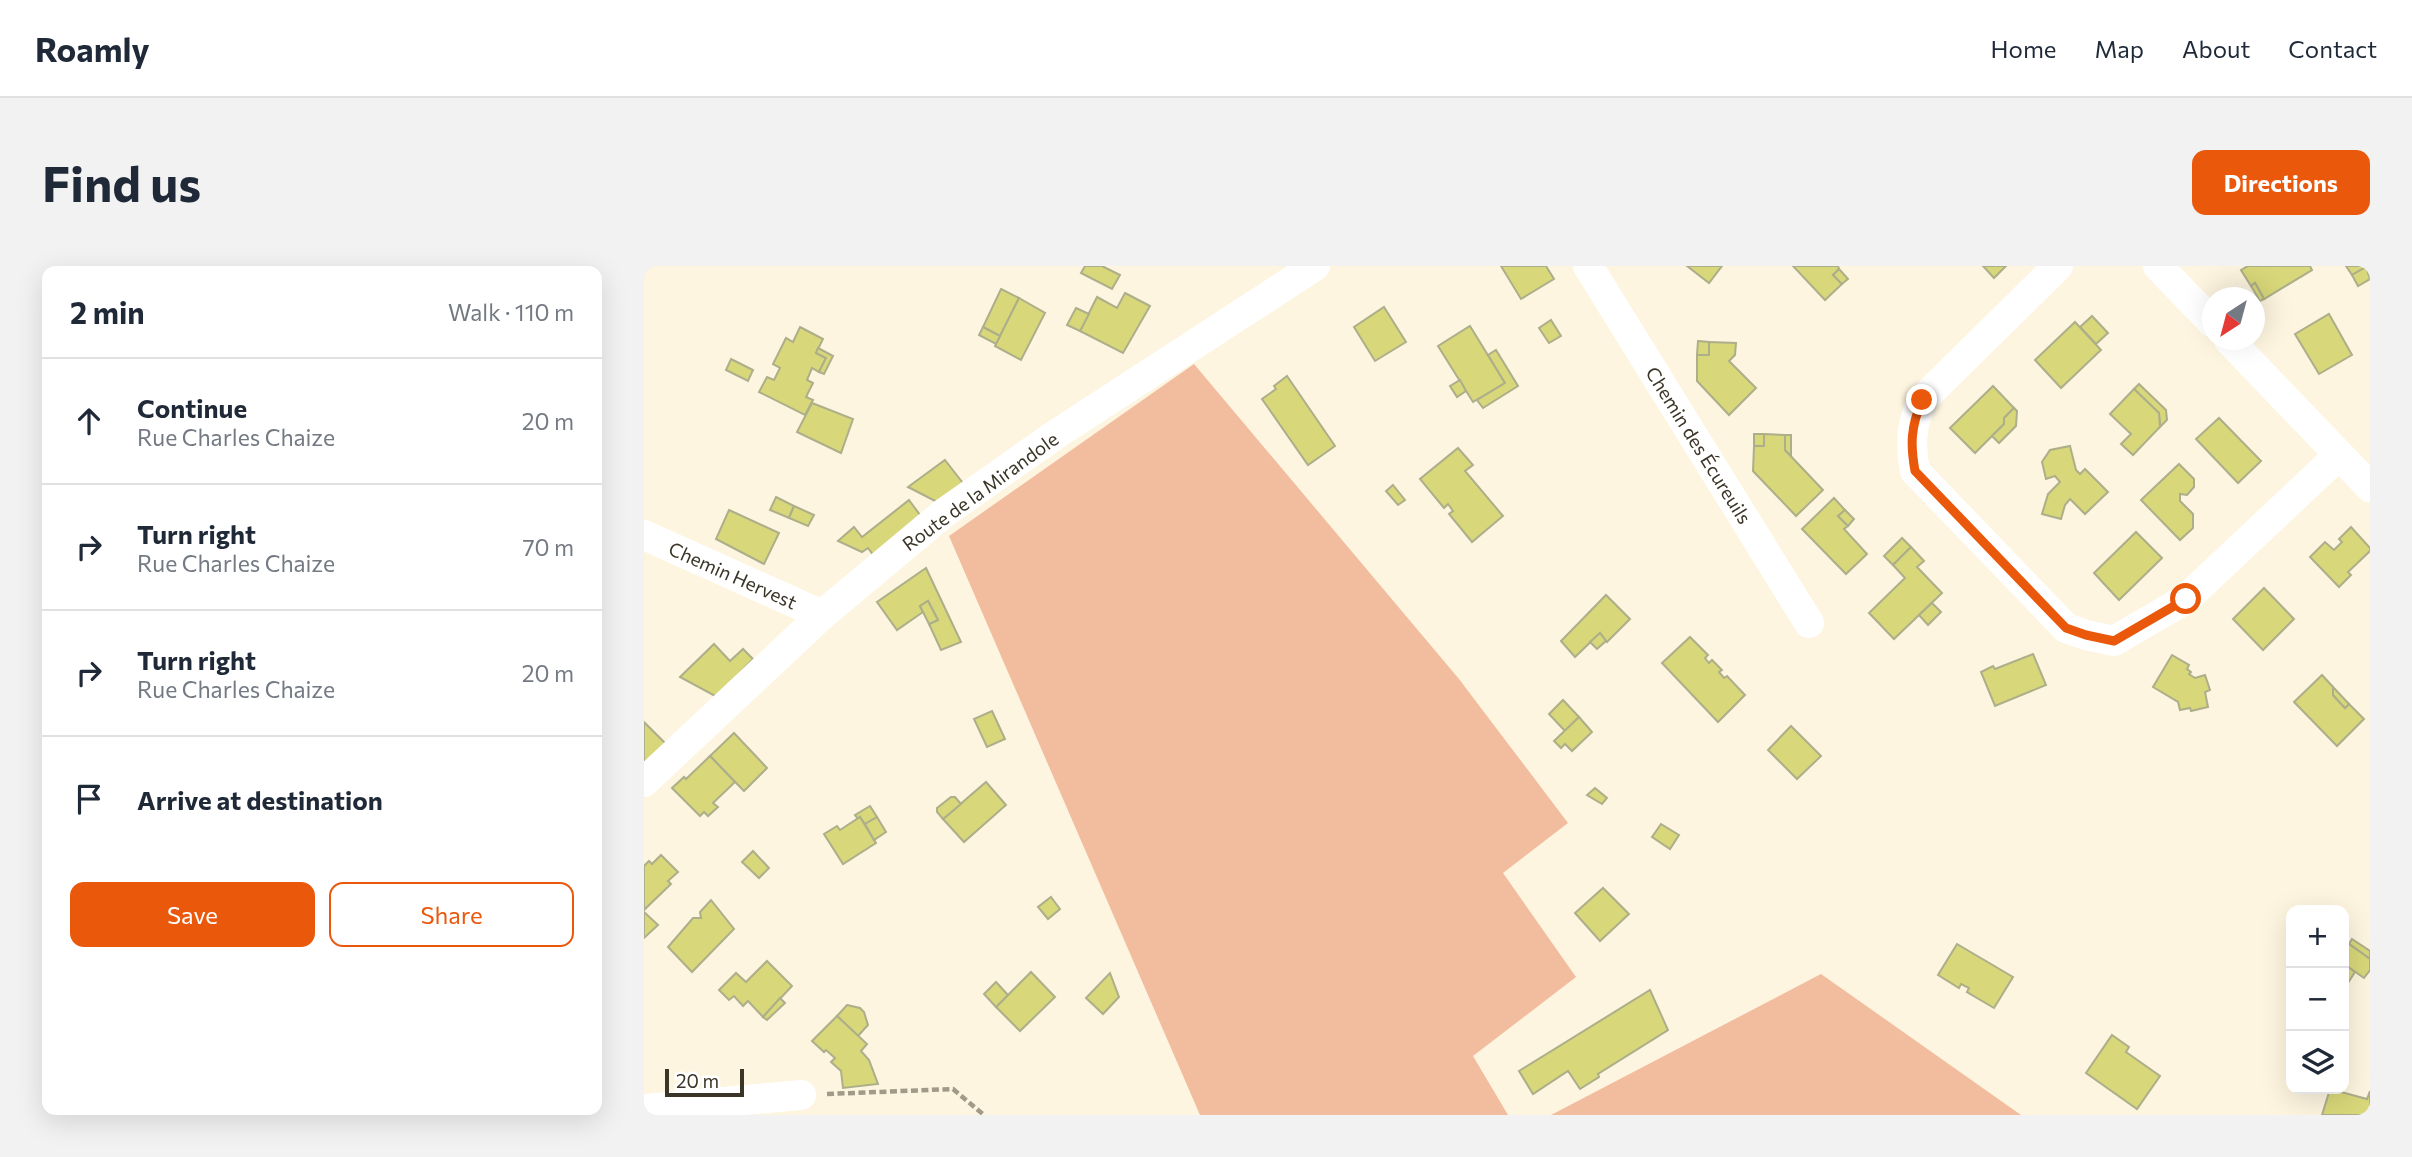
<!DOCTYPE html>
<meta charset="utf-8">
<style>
:root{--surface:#fff;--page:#f2f2f3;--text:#1f2937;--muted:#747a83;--line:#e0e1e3;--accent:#ea580c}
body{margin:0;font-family:Commissioner,sans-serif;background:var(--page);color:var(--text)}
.controls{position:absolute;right:21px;bottom:21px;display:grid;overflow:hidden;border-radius:14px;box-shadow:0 7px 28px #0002}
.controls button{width:63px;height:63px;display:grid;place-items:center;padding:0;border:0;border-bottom:2px solid var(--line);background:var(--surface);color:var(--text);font:35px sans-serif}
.compass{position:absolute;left:1558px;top:21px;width:63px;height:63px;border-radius:50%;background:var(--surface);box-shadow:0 7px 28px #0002;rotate:216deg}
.scale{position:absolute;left:21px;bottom:18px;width:79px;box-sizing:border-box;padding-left:7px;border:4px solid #3b3527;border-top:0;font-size:19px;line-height:24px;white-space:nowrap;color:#3b3527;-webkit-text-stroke:5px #fff;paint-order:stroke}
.stop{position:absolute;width:21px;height:21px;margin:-16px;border:5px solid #ea580c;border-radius:50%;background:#fff}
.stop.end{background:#ea580c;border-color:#fff;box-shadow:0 2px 7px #0008}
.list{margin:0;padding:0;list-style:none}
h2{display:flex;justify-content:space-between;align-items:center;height:91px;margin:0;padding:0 28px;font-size:30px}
h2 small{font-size:23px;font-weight:400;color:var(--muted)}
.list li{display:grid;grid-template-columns:46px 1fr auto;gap:21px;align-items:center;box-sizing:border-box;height:126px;padding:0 28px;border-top:2px solid var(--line)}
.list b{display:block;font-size:26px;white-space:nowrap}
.list p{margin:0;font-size:23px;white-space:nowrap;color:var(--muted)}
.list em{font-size:23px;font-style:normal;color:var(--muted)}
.actions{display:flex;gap:14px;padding:21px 28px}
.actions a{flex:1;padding:16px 0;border:2px solid var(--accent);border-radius:14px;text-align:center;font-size:24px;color:var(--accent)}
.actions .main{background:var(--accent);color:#fff}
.icon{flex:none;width:38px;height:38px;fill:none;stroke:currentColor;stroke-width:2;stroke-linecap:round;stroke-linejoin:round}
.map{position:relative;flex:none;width:1726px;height:849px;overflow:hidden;border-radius:14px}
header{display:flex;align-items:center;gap:42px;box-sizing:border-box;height:98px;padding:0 35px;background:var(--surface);border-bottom:2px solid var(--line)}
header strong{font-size:33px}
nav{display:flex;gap:38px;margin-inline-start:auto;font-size:24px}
.intro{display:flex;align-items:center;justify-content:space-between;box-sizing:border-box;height:168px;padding:0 42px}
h1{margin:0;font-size:49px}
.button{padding:18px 32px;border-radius:14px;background:var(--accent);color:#fff;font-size:24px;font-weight:700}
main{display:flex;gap:42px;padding:0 42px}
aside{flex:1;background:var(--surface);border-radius:14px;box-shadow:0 7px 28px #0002}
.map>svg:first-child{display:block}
</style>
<header>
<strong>Roamly</strong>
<nav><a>Home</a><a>Map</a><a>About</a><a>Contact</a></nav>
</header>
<div class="intro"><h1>Find us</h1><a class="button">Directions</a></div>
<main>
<aside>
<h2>2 min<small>Walk · 110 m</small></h2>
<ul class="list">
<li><svg class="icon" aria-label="ahead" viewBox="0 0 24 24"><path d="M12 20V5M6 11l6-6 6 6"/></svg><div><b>Continue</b><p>Rue Charles Chaize</p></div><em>20 m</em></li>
<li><svg class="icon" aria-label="right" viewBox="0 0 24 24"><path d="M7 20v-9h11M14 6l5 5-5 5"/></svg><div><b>Turn right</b><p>Rue Charles Chaize</p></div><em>70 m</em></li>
<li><svg class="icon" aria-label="right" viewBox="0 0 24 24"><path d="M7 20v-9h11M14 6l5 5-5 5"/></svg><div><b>Turn right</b><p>Rue Charles Chaize</p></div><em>20 m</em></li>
<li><svg class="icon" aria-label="arrive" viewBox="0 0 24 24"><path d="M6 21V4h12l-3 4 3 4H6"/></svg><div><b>Arrive at destination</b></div></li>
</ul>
<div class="actions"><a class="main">Save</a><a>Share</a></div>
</aside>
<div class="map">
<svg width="1726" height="849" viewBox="0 0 1726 849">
<rect width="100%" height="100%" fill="#fdf5df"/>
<!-- green -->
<g fill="#f2bc9f">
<path d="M550,98L815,413L924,557L859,607L932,711L829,790L864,849H556L305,270Z"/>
<path d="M1177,708L1377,849H907Z"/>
</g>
<!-- building -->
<g fill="#d8d779" stroke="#adae8a" stroke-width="2">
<path d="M441,0H458L476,9L468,23L437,7Z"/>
<path d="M857,0H902L910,13L877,33Z"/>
<path d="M1043,0H1078L1065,17Z"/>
<path d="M1149,0H1194L1195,3L1189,9L1198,18L1181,34Z"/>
<path d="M1339,0H1362L1350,12Z"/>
<path d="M1604,0H1666L1668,4L1620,33L1611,17L1607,20L1597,4Z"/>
<path d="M1702,0H1721L1722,1L1708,9Z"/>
<path d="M1722,1L1726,13L1714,20L1708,9Z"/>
<path d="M1195,3L1204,13L1198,18L1189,9Z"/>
<path d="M1611,17L1620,33L1616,35L1607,20Z"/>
<path d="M357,23L375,32L356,70L339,61Z"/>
<path d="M481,27L506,40L479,87L436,65L453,31L473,42Z"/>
<path d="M375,32L401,47L377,94L351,80Z"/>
<path d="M740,41L762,76L731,95L710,61Z"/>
<path d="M432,42L445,48L436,65L423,59Z"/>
<path d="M1685,48L1708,89L1675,108L1651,68Z"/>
<path d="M1448,50L1464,67L1452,78L1436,61Z"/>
<path d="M907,54L917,70L905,77L895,62Z"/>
<path d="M1431,56L1457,84L1417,122L1391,94Z"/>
<path d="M826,60L861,117L829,136L794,80Z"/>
<path d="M156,61L179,73L172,87L182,92L175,106L168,102L163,114L169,117L162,131L169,134L161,149L115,126L123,111L130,114L136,102L129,98L142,72L149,76Z"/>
<path d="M339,61L356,70L352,78L335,69Z"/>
<path d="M1054,75L1065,76V89H1053Z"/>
<path d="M1065,76L1092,77L1091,89L1085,95L1112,122L1085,149L1053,115V89H1065Z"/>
<path d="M174,82L189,90L180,108L175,106L182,92L172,87Z"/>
<path d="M852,84L874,120L839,142L833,134L861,117L844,89Z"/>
<path d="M87,93L109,104L104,115L82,104Z"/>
<path d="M643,110L691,180L664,199L618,133L632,123L630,120Z"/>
<path d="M816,114L822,125L813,131L806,120Z"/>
<path d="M1495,118L1522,144L1523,154L1516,161L1515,147L1490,123Z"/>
<path d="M1349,120L1370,142L1360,152V158L1331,187L1306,162Z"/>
<path d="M1490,123L1515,147L1516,161L1489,189L1477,178L1487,168L1466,148Z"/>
<path d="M168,137L209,153L197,187L153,166Z"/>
<path d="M1370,142L1373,145L1372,160L1355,177L1348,170L1360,158V152Z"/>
<path d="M1575,152L1617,195L1594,217L1552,173Z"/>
<rect x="1110" y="168" width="10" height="12"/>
<path d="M1120,168L1141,169V184L1179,224L1152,250L1109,205L1110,180H1120Z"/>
<path d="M1141,169H1147V190L1141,184Z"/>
<path d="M1426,180L1432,204L1436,208L1441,203L1464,226L1441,248L1426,233L1421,239L1417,253L1398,248L1404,228L1416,216L1411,210L1402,213L1398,196L1406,184Z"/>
<path d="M814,182L829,199L821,205L859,250L828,276L805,248L809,245L804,238L800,242L776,213Z"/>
<path d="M301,194L322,221L299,239L264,221Z"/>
<path d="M1535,198L1550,213V221L1543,229L1536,228V235L1549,248V262L1536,274L1497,234Z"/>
<path d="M749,219L761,234L754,239L742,225Z"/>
<path d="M132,231L150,240L145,252L126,244Z"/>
<path d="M1190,232L1201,244L1194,250L1204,260L1200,263L1223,288L1202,308L1158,263Z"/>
<path d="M265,234L279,253L230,290L224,282L218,286L194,275L210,261L218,271Z"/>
<path d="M150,240L170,249L164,260L145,252Z"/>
<path d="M85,244L135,267L120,298L72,273Z"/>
<path d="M1201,244L1210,253L1204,260L1194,250Z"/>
<path d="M1707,261L1726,282V285L1704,306L1707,309L1695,321L1666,291L1681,276L1690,284L1698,276L1695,273Z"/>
<path d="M1492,266L1518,292L1475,334L1450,307Z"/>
<path d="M1258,272L1267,281L1249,299L1240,290Z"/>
<path d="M1267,281L1280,295L1273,301L1298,327L1250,373L1225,347L1261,312L1249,299Z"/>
<path d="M282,302L317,376L297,384L285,358L294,354L284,335L276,340L279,346L253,364L233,336Z"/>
<path d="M1620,322L1650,353L1619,384L1589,353Z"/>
<path d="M962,329L986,353L963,376L956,367L931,391L917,375Z"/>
<path d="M284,335L294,354L285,358L276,340Z"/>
<path d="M1288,337L1297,346L1284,359L1275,349Z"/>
<path d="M956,367L962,375L953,383L946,376Z"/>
<path d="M1046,371L1064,389L1061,392L1065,397L1068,394L1078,404L1075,406L1080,412L1083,410L1101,429L1074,456L1018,397Z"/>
<path d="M70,378L86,395L99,383L109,393L73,431L36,411Z"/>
<path d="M1389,388L1402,419L1351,440L1337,406L1349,400L1351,403Z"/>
<path d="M1528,389L1545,399L1543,403L1547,406L1545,408L1551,412L1561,409L1566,424L1561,426L1564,441L1547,445L1546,442L1536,444L1534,436L1509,421Z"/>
<path d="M1678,409L1689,421V429L1701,442L1705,438L1720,453L1693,480L1650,436Z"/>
<path d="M1689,421L1705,438L1701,442L1689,429Z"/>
<path d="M919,434L935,451L921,465L905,448Z"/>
<path d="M348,445L361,473L343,481L330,453Z"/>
<path d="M935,451L948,466L928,485L921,478L917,482L910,475Z"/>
<path d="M0,456L22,478L0,498Z"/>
<path d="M1147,460L1177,490L1153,513L1124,484Z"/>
<path d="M90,467L123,502L100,525L66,490Z"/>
<path d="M66,490L91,516L69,537L74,541L64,550L60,546L56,550L28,522L40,511L42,513Z"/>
<path d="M342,516L362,539L320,576L299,553Z"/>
<path d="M951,522L963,532L958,538L943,529Z"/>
<path d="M307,531H311L317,538L299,553L293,546V542Z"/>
<path d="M226,540L233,551L221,558L216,551L214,553L211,549Z"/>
<path d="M216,551L232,577L199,598L180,568L193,560L196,564Z"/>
<path d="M233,551L242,566L230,574L221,558Z"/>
<path d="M1017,558L1035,569L1026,583L1008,571Z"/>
<path d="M109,585L125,602L115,612L98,596Z"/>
<path d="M17,589L34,606L24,615L27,618L0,644V600L5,595L8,598Z"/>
<path d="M959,622L985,648L956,675L931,647Z"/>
<path d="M407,631L416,643L404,653L394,641Z"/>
<path d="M67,634L90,663L48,706L24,681L49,652H57L56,646Z"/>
<path d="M0,646L14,659L0,672Z"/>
<path d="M1708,673L1726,685V693L1705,678Z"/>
<path d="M1313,678L1369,711L1350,742L1323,726L1325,722L1317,718L1315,722L1294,709Z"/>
<path d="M1705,678L1726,693V704L1720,712L1700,698V685Z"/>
<path d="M123,695L148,720L119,751L104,735L99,740L90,730L85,734L75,724L92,707L102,716Z"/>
<path d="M1700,698L1711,706L1700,723Z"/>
<path d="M387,706L411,731L376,765L352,741Z"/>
<path d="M466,707L475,731L459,748L442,732Z"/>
<path d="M352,716L364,729L352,741L340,728Z"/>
<path d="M1006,724L1024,764L954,808L955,811L936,823L924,805L889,828L875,805Z"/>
<path d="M136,732L141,737L123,754L119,751Z"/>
<path d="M203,739L216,742L220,746L224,759L214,770L193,750Z"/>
<path d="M193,750L223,778L217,785L225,794L234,818L199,822L197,805L187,796L191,792L182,784L180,786L168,775Z"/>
<path d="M1468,769L1485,781L1482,786L1516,810L1493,843L1442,807Z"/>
<path d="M1686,823L1723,833L1726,825V849H1678Z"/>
</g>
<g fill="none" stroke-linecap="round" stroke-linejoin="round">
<!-- path -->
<path stroke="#a19a88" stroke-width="4.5" stroke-dasharray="7 3.5" stroke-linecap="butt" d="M183,828L309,823L340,849"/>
<!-- minor -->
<g stroke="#fff" stroke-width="30">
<path d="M944,0L1165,357"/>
<path d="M1414,0L1278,134C1267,161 1266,177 1271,205L1422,362L1442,369L1470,375L1542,333L1695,189"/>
<path d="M1514,0L1568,56"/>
<path d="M1585,74L1726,221"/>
<path d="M0,269L178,349"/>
<path d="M0,516L178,349L300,247L411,169L671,0"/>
<path d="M0,843L157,829"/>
</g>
</g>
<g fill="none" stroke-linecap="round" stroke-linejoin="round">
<!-- route -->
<path stroke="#ea580c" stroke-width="9" d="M1278,134C1267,161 1266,177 1271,205L1422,362L1442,369L1470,375L1542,333"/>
</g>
<g text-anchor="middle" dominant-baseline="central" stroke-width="7" stroke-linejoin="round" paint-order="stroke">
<!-- street labels -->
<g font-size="19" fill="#3b3527" stroke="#fff">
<text transform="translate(1055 179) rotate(58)">Chemin des Écureuils</text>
<text transform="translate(336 225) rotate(-36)">Route de la Mirandole</text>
<text transform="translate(89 309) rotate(24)">Chemin Hervest</text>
</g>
</g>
</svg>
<div class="controls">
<button>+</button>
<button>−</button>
<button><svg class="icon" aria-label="layers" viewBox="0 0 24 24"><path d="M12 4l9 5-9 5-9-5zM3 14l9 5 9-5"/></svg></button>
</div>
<svg class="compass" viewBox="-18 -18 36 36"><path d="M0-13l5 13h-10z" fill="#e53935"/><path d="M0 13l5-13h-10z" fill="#747a83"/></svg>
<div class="scale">20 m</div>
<div class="stop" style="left:1542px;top:333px"></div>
<div class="stop end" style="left:1278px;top:134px"></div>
</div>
</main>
